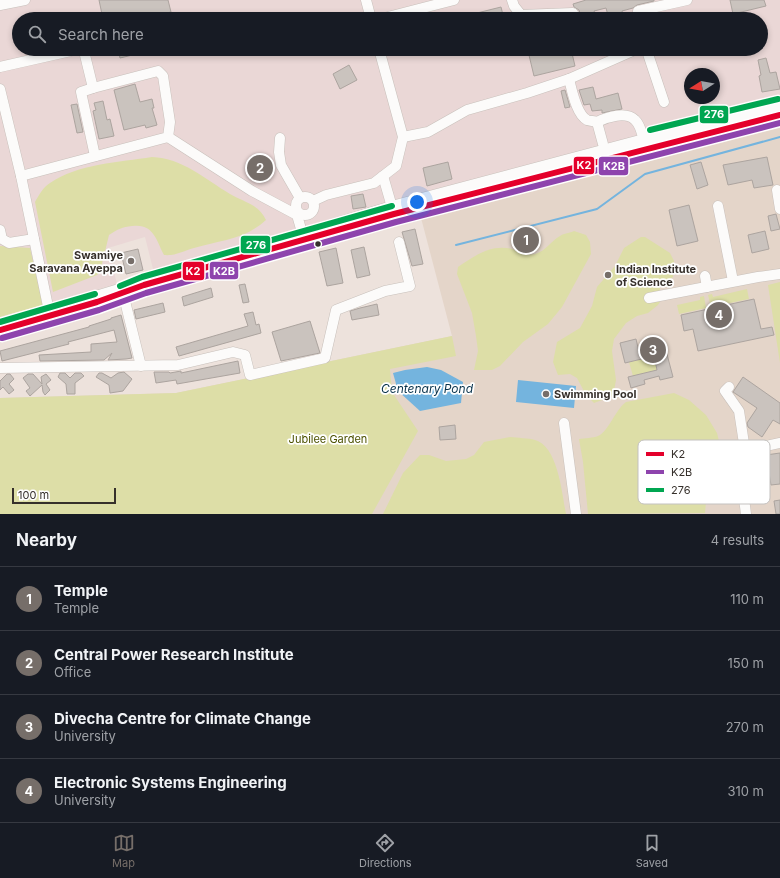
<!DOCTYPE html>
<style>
:root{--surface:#171b24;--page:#242831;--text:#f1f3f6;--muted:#9ea1a6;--line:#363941;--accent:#766e69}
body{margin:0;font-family:Inter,sans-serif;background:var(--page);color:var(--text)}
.compass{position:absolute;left:684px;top:68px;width:36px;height:36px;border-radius:50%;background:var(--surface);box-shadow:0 2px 6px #0003;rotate:259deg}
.scale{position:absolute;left:12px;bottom:10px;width:104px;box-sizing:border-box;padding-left:4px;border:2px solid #36302b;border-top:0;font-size:11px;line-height:14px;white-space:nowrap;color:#36302b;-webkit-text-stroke:3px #fff;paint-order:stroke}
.you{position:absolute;left:417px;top:202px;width:14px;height:14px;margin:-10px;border:3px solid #fff;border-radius:50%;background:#1a73e8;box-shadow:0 0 0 6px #1a73e833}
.badge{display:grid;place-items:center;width:26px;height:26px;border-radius:50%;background:var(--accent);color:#fff;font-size:13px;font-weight:700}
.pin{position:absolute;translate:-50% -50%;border:2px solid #fff;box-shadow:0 1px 4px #0006}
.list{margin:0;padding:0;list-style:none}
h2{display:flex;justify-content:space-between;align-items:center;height:52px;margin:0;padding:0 16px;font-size:17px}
h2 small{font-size:13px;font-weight:400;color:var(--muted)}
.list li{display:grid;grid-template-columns:26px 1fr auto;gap:12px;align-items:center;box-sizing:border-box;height:64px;padding:0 16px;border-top:1px solid var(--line)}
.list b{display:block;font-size:15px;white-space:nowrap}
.list p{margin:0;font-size:13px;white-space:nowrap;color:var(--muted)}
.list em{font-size:13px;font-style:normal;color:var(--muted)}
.icon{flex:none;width:22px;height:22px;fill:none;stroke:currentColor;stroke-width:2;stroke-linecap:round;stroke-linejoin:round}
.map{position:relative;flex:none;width:780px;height:514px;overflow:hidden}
.search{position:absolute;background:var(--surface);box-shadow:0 2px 6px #0003;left:12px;right:12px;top:12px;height:44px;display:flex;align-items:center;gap:10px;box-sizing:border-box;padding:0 14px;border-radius:22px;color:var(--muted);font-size:15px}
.sheet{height:308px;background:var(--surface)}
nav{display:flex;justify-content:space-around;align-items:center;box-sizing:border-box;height:56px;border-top:1px solid var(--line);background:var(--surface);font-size:11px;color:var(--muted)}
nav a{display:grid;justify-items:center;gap:2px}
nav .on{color:var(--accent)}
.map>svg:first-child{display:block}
</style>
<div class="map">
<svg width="780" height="514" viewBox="0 0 780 514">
<rect width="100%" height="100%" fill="#ede2dc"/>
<!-- industrial -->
<path fill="#ead7d6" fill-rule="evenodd" d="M0,0H780V100L389,202L154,273L145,237L108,248L117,284L0,317ZM19,19H761V49H19ZM690,74H714V98H690Z"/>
<!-- education -->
<path fill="#e4d5c9" d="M780,122V514H0V398L176,393L452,336L420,214Z"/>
<!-- green -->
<g fill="#dddea7">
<path d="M152,157C182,158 205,179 230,194C243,202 259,204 266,220C244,240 221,240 194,248C183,251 176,256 164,255C156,239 153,223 132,226C122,227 118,229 109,235L100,272L97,275L53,292L35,202C39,195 43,187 50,183C77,164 120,162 152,157Z"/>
<path d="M574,231L586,235L590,242L591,254L562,307L548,324L523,342L500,366L492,370H474L478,351L476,336L472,313L457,274L458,267C474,256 491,244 512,249C520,252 525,256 535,254C546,251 551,241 560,236C564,233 570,233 574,231Z"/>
<path d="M641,237H645L670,253L674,261L673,277L660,286V302L658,305L648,313L637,316L626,323L614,339L612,351L616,380L613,396L594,403L586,395L577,378L570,374L558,375L553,362L557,342L580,328L592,306L597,287L615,266L624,248Z"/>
<path d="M0,246L30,248L43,305L0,317Z"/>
<path d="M780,282V363L768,285Z"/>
<path d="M747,289L749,299L711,307L708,295L712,294L713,297Z"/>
<path d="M704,296L706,308L679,314L677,305L700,300V297Z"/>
<path d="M452,336L456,356L390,369L392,392L418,431L372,514H0V398L176,393Z"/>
<path d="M654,356L657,370L633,376L629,362Z"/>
<path d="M674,393L689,400L706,415L717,433L722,453L723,475L707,491L705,513L588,514L583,462L579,439C585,438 593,438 598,436C609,431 615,410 626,402Z"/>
<path d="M510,437C518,438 528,438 535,440C558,446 562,494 566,514H383L403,473L420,455H429L446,461L466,459L474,455L484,442Z"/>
</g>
<!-- water -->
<g fill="#74b4de">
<path d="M427,367L441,370L463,382L461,403L420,411L398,391L393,373L405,370Z"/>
<path d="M518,380L576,386L574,408L516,402Z"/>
</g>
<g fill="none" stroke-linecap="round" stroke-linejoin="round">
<!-- stream -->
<path stroke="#74b4de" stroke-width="2" d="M456,245L597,209L645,174L780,137"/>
</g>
<!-- building -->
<g fill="#cac3be" stroke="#aca49f">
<path d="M99,0H168L171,12L138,19H103Z"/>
<path d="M586,0H654V1L637,5L633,8L622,11L624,19H609L606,8L594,11L597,19H582L579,10L574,7L573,4Z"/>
<path d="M730,0H764L766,6L733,14Z"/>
<path d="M501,7L504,19H461V17Z"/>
<path d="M118,49H149V51L120,58Z"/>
<path d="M535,49H571L575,66L534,76L528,51Z"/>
<path d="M766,58L770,73L776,72L780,89L762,92L759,76L761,75L758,60Z"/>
<path d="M349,65L357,80L340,89L333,74Z"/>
<path d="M135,84L140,102L152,99L154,108H152L157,125L146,128L145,125L124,130L114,90Z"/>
<path d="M593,87L596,99L618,93L622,109L602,113V110L592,111L590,104L584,105L579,90Z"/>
<path d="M565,90L570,107L565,108L561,91Z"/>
<path d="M103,101L107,120L110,119L114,136L99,139L93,111L96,110L94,103Z"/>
<path d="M77,104L83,132L77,133L71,105Z"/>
<path d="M767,157L773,185L754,188L752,180L728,185L723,165Z"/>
<path d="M448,162L452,179L427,186L423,168Z"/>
<path d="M701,162L708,185L697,189L690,165Z"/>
<path d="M363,194L366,207L353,209L351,196Z"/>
<path d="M689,205L698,241L677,246L669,210Z"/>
<path d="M776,214L780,229L771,231L768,216Z"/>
<path d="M415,229L423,264L412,266L402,232Z"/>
<path d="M765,231L769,249L752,253L748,235Z"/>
<path d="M531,237V243L522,244V238Z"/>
<path d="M364,247L370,275L357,278L351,250Z"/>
<path d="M336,248L343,283L327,286L319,252Z"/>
<path d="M138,249L143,270L126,274L121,253Z"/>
<path d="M245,284L249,302L243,303L239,285Z"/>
<path d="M211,288L213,297L184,306L182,297Z"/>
<path d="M754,299L761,329L772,327L774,335L698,351L693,329L684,331L681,315Z"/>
<path d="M163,303L165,312L136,319L134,310Z"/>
<path d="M377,304L379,315L352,320L350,311L360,308Z"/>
<path d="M253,312L256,325L259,324L261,333L179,356L176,347L248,326L244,314Z"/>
<path d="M121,315L132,358L126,359L108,360L112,353L104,360L40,361L39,355L91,352V344L117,342L114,330L68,342L69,344L2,361L0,351L89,327V326L111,319V318Z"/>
<path d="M310,321L320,353L281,361L272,332Z"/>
<path d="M636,339L639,352L658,348L657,345L664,343L673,377L660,380L659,376L644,380L645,384L631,388L628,377L657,370L654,356L625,363L620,343Z"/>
<path d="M238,361L240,373L177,384L176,380L156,383L154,372H169L170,373L181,371V373Z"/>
<path d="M124,372L132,379L123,391L110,393L109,385L96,377L99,373H102L111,378L118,373Z"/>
<path d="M60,373H65L70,378L75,373H81L84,376L75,383V394H67L66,384L58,377Z"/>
<path d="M7,374H10L14,379L9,384L14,390L9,394L3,387L0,390V381Z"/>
<path d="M28,374H33L42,384L41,377L46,374L51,380L46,384L50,390L45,395L43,392L42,385L30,396L26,391L30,388L23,378Z"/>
<path d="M743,377L780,403V424L773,420L762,437L748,427L747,423L757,408L733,392Z"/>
<path d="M455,425L456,439L440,440L439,427Z"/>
<path d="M780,453V484L771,485L766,455Z"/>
<path d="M780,500V514H776L774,501Z"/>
</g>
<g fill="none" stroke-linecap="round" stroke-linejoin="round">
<defs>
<g id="minor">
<path d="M366,0L371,19"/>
<path d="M512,0L514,6L521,15L573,13L576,19"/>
<path d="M0,5L25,0"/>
<path d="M380,19L454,0"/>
<path d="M640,19L638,11L687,0"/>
<path d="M640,49L647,51L664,102"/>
<path d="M0,67L75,50L84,51L93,88L158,71L163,76L170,122L168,137L21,176"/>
<path d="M569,79L637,49"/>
<path d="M93,88L81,92L95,156"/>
<path d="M0,89L21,176L50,316"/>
<path d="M597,122L603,144"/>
<path d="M168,137L252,191L297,215L301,229L304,234"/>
<path d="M403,137L428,132L467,110L527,93L569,79C572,90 576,114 587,120C590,121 594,121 597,122C607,117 626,111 635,120C640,124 642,134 644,140"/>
<path d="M280,138L279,152L281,165L300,198"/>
<path d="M383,176L394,214"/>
<path d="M777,190L780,209"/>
<circle cx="305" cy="206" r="9"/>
<path d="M313,201L326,195L374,183L396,166L403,137L379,49"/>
<path d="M718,206L733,281"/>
<path d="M0,230L2,239L9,243L34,239"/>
<path d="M705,276L707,287"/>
<path d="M122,289L141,366"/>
<path d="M649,298L758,277L780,274"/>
<path d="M0,368L178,365L233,352L245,355L250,375L325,358L336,310L385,291L410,286L399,242"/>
<path d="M729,387L725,391L739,411L745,450"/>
<path d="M564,423L576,514"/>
<path d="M746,514L738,452L780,443"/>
</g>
<g id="major">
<path d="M566,169L780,115"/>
<path d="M0,324L50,311L392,207L644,140L780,107"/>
</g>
</defs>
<!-- minor casing -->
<use href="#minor" stroke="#c8c0bb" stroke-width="11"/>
<!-- major casing -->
<use href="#major" stroke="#c8c0bb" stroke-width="13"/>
<!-- minor -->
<use href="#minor" stroke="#fcfbfa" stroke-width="10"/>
<!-- major -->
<use href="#major" stroke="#fcfbfa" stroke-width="12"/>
<defs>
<path id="bus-1" d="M0,330L97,302L144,285L394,214L780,115"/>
<path id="bus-2" d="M2,338L99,310L146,293L396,222L780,123"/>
<g id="bus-3">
<path d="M650,130L778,99"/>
<path d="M120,286L142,277L392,206"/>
<path d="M0,322L95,294"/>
</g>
</defs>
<!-- bus-1 casing -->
<use href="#bus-1" stroke="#fff" stroke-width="9"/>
<!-- bus-2 casing -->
<use href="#bus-2" stroke="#fff" stroke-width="9"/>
<!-- bus-3 casing -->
<use href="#bus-3" stroke="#fff" stroke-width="9"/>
<!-- bus-1 -->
<use href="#bus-1" stroke="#e4002b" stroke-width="6"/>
<!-- bus-2 -->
<use href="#bus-2" stroke="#8e44ad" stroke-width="6"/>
<!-- bus-3 -->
<use href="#bus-3" stroke="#00a651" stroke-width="6"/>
</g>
<!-- markers -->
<circle fill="#36302b" stroke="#fff" stroke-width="1.5" cx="318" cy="244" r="3.5"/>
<g fill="#766e69" stroke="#fff" stroke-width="1.5">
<circle cx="131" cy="261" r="4"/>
<circle cx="608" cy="275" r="4"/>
<circle cx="546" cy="394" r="4"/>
</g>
<g text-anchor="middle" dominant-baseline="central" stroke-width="3.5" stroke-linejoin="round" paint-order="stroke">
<!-- poi labels -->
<g font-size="11" font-weight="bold" fill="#36302b" stroke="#fff" text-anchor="start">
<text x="123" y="255" text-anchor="end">Swamiye<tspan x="123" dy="13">Saravana Ayeppa</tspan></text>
<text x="616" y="269">Indian Institute<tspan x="616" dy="13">of Science</tspan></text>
<text x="554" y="394">Swimming Pool</text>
</g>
<!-- park labels -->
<g font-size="11" fill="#4c5100" stroke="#fff">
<text x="328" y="439">Jubilee Garden</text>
</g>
<!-- water labels -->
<g font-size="12" font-style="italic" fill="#08324b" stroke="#fff">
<text x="427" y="388">Centenary Pond</text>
</g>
</g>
<!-- legend -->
<rect x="638" y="440" width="132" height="64" rx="6" fill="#fff" stroke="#c3c1bf" stroke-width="1"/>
<rect x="646" y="452" width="18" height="4" fill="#e4002b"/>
<rect x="646" y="470" width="18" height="4" fill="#8e44ad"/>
<rect x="646" y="488" width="18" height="4" fill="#00a651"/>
<g font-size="11" fill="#36302b">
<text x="671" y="458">K2</text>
<text x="671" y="476">K2B</text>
<text x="671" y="494">276</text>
</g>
<g stroke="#fff" stroke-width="1.5">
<rect x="699" y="105" width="30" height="19" rx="4" fill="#00a651"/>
<rect x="573" y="156" width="22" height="19" rx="4" fill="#e4002b"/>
<rect x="598" y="156" width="31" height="20" rx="4" fill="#8e44ad"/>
<rect x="240" y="235" width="31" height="19" rx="4" fill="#00a651"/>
<rect x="209" y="261" width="30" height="19" rx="4" fill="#8e44ad"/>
<rect x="182" y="261" width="23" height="20" rx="4" fill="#e4002b"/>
</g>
<g font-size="11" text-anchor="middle" font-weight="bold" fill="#fff">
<text x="714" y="118">276</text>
<text x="584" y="169">K2</text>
<text x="614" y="170">K2B</text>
<text x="256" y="249">276</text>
<text x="224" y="275">K2B</text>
<text x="193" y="275">K2</text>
</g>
</svg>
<svg class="compass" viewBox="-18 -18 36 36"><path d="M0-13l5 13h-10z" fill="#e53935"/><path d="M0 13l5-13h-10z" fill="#9ea1a6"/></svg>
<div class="scale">100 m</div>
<div class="you"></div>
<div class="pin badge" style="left:526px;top:240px">1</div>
<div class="pin badge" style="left:260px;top:168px">2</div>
<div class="pin badge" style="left:653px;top:350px">3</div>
<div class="pin badge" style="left:719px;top:315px">4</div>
<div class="search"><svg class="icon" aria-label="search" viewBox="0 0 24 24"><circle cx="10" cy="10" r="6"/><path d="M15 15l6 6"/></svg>Search here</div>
</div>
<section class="sheet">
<h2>Nearby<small>4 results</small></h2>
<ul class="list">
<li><span class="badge">1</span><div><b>Temple</b><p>Temple</p></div><em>110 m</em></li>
<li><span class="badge">2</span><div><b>Central Power Research Institute</b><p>Office</p></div><em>150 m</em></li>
<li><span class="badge">3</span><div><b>Divecha Centre for Climate Change</b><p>University</p></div><em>270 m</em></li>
<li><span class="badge">4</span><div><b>Electronic Systems Engineering</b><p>University</p></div><em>310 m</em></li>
</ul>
</section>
<nav>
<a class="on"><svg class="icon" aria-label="map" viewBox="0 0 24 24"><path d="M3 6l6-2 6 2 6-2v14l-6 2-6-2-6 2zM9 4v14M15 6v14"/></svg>Map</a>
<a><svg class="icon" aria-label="directions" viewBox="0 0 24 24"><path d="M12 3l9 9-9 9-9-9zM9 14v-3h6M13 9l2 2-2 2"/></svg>Directions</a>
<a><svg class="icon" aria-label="saved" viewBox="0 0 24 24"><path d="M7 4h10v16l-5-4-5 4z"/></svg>Saved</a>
</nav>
